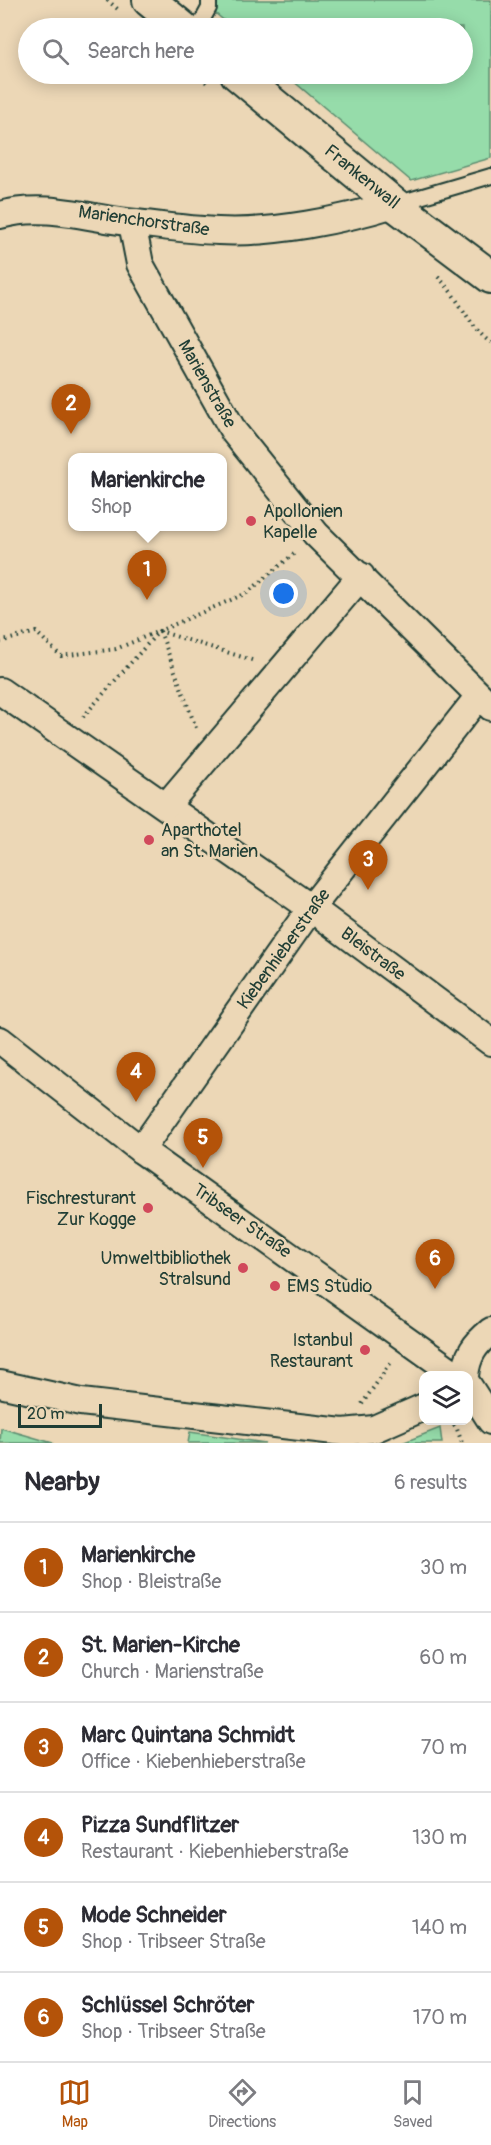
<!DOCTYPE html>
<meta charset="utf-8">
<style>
:root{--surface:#fff;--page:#f2f2f3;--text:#2b2b33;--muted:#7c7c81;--line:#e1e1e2;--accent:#b45309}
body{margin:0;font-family:Pangolin,sans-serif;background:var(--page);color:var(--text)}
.controls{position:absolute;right:18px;bottom:18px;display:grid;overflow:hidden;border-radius:12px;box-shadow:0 3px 15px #0003}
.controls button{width:54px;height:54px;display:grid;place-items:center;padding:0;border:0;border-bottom:2px solid var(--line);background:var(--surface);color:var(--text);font:30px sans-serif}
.scale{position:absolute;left:18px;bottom:15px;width:84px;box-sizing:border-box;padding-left:6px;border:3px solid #1f3d34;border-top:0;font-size:16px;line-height:21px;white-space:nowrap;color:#1f3d34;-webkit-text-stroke:4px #ecd7b6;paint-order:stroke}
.you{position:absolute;left:284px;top:594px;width:21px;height:21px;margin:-15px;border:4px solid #fff;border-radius:50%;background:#1a73e8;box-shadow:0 0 0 9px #1a73e833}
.badge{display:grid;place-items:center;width:39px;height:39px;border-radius:50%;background:var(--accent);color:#fff;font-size:20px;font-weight:700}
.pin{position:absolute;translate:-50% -50px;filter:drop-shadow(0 2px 3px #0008)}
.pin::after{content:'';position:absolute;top:32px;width:21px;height:18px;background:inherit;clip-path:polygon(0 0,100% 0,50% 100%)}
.popup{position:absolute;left:68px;top:453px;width:159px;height:78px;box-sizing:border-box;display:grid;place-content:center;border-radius:12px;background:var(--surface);filter:drop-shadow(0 2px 4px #0005);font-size:20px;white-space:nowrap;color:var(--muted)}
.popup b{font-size:22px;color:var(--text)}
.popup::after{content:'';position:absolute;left:50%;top:100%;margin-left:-12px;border:12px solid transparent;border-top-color:var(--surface)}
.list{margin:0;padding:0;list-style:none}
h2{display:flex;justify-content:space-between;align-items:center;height:78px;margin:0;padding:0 24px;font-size:26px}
h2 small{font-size:20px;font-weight:400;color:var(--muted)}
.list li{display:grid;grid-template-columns:39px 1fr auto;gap:18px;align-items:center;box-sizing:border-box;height:90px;padding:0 24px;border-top:2px solid var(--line)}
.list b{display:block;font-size:22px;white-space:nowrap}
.list p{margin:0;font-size:20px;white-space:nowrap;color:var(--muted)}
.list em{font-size:20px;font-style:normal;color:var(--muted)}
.icon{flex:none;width:33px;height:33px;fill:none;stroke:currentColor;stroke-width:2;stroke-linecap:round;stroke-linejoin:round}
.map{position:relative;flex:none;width:491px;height:1443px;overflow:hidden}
.search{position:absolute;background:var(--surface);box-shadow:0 3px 15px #0003;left:18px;right:18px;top:18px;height:66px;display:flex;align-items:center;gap:15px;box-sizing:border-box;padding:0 21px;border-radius:33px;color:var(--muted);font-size:22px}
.sheet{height:618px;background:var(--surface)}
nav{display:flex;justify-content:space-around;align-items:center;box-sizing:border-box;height:84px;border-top:2px solid var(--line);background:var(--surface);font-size:16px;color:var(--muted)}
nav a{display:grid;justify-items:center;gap:3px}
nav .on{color:var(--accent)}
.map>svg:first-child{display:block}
</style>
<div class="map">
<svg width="491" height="1443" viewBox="0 0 491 1443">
<rect width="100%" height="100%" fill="#ecd7b6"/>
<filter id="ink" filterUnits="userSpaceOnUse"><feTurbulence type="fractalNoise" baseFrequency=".0167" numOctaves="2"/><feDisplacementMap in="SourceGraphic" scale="12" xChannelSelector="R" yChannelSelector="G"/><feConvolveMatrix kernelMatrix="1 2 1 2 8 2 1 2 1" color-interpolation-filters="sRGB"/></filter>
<g filter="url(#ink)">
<!-- green -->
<g fill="#96dcaa" stroke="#5a8c6f" stroke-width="1.5">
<path d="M209,0H491V158L411,181L285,74H462V28H233L209,8Z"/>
<path d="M1,1428L53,1443H0Z"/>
<path d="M440,1428L442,1443H402Z"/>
<path d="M190,1432L265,1443H188Z"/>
</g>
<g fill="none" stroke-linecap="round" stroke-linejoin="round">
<defs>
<g id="service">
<path d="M198,28L209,8V0"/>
<path d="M396,204L491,176"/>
</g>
<g id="minor">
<path d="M0,215C47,202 90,219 136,223C163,226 191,230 218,231C272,234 343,220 394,204"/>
<path d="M132,223L140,264L234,432L316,534L491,707"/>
<path d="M0,691L311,908L491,1042"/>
<path d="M167,805L361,576"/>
<path d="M0,1040L141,1150L458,1376"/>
<path d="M141,1150L311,908L479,696"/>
<path d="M465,1376C467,1355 475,1344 491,1331"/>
<path d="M0,1384L81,1402L343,1432L374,1429L424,1407"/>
<path d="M468,1385L491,1421"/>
</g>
<g id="tertiary">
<path d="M149,0L183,28"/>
<path d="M237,74L394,204L491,277"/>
</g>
</defs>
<!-- service casing -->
<use href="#service" stroke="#1f3d34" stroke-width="18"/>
<!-- minor casing -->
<use href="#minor" stroke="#1f3d34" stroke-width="30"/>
<!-- tertiary casing -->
<use href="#tertiary" stroke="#1f3d34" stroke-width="36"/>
<!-- path -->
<g stroke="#1f3d34" stroke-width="4" stroke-dasharray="1.5 4.5" stroke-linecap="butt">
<path d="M107,0L120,11"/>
<path d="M225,21L233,28"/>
<path d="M196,74L207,83"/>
<path d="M438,277C459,297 468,326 491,343"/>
<path d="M160,631L196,728"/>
<path d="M0,642L36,632L61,656L116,649L159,631L255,661"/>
<path d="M83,717L159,631L247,593L296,552"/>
<path d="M362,1404L392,1361"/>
<path d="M450,1420L457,1429L462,1443"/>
</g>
<!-- service -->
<use href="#service" stroke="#ecd7b6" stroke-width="14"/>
<!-- minor -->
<use href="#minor" stroke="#ecd7b6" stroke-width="26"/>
<!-- tertiary -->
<use href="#tertiary" stroke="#ecd7b6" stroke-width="32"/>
</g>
</g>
<!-- markers -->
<g fill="#d1495b" stroke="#ecd7b6" stroke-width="2">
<circle cx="251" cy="521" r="6"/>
<circle cx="149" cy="840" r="6"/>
<circle cx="148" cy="1208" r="6"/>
<circle cx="243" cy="1268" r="6"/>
<circle cx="275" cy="1286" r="6"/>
<circle cx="365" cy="1350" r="6"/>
</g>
<g text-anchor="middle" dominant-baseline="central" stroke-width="5" stroke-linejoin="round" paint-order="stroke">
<!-- street labels -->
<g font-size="18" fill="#1f3d34" stroke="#ecd7b6">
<text transform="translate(362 177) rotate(39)">Frankenwall</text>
<text transform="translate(144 221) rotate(8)">Marienchorstraße</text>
<text transform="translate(207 384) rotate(60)">Marienstraße</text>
<text transform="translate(284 949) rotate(-54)">Kiebenhieberstraße</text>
<text transform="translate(373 954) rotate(37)">Bleistraße</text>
<text transform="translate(242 1221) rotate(35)">Tribseer Straße</text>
</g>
<!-- poi labels -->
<g font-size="18" fill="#1f3d34" stroke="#ecd7b6" text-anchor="start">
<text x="263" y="511">Apollonien<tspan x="263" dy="21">Kapelle</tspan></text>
<text x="161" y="830">Aparthotel<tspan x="161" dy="21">an St. Marien</tspan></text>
<text x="136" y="1198" text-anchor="end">Fischresturant<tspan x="136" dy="21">Zur Kogge</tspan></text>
<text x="231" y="1258" text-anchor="end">Umweltbibliothek<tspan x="231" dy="21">Stralsund</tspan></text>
<text x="287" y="1286">EMS Studio</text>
<text x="353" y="1340" text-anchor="end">Istanbul<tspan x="353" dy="21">Restaurant</tspan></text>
</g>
</g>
</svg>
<div class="controls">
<button><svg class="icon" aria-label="layers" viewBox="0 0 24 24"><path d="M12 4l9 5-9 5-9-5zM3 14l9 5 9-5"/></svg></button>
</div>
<div class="scale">20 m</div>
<div class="you"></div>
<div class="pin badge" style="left:147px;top:600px">1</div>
<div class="popup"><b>Marienkirche</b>Shop</div>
<div class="pin badge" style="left:71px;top:434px">2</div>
<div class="pin badge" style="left:368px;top:890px">3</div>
<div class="pin badge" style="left:136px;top:1102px">4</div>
<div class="pin badge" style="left:203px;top:1168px">5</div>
<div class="pin badge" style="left:435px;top:1289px">6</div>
<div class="search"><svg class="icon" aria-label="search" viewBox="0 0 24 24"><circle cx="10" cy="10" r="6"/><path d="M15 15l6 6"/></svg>Search here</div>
</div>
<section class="sheet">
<h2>Nearby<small>6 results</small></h2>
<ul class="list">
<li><span class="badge">1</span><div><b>Marienkirche</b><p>Shop · Bleistraße</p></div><em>30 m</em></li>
<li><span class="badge">2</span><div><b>St. Marien-Kirche</b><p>Church · Marienstraße</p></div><em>60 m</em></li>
<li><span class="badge">3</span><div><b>Marc Quintana Schmidt</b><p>Office · Kiebenhieberstraße</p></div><em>70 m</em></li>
<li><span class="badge">4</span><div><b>Pizza Sundflitzer</b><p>Restaurant · Kiebenhieberstraße</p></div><em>130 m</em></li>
<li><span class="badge">5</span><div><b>Mode Schneider</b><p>Shop · Tribseer Straße</p></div><em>140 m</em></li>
<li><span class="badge">6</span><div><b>Schlüssel Schröter</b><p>Shop · Tribseer Straße</p></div><em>170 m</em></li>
</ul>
</section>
<nav>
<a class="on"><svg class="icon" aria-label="map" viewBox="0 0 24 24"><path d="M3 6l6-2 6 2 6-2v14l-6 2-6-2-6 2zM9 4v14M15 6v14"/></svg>Map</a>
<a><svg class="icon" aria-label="directions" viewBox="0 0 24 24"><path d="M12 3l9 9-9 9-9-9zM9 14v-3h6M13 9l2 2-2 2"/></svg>Directions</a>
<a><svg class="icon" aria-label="saved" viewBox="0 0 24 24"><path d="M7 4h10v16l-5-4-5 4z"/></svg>Saved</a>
</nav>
